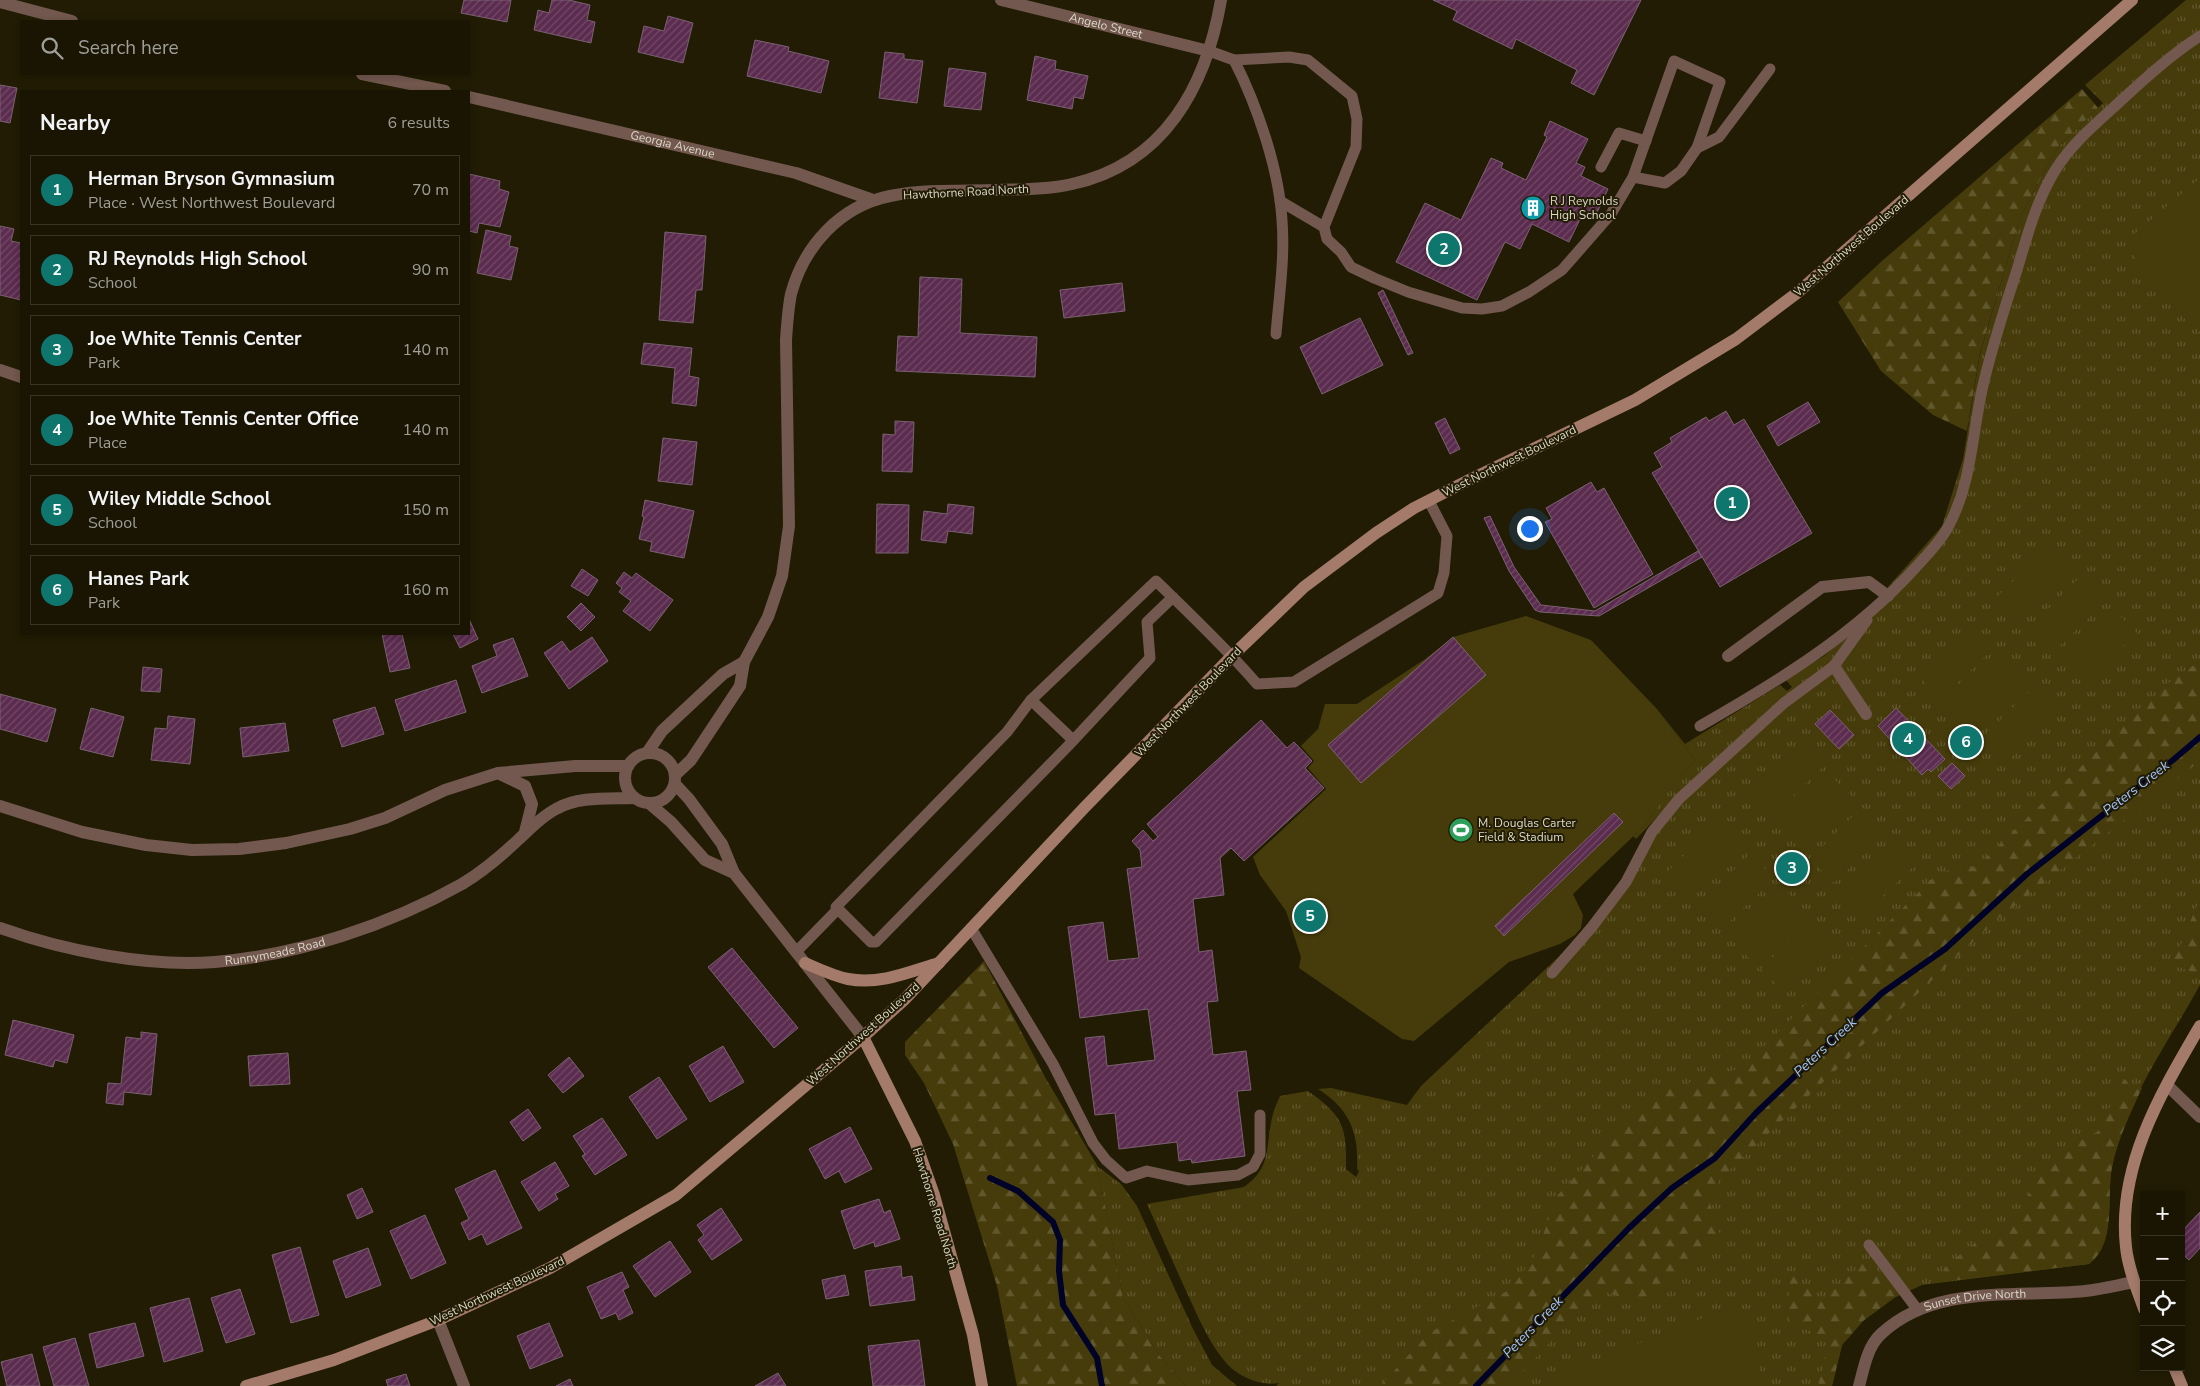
<!DOCTYPE html>
<meta charset="utf-8">
<style>
:root{--surface:#191502;--page:#262211;--text:#f1f3f6;--muted:#9f9f99;--line:#373424;--accent:#0f766e}
body{margin:0;font-family:"Nunito Sans",sans-serif;background:var(--page);color:var(--text)}
.controls{position:absolute;right:15px;bottom:15px;display:grid;overflow:hidden;border-radius:0px;box-shadow:0 2px 8px #0003}
.controls button{width:45px;height:45px;display:grid;place-items:center;padding:0;border:0;border-bottom:1px solid var(--line);background:var(--surface);color:var(--text);font:25px sans-serif}
.you{position:absolute;left:1529px;top:528px;width:18px;height:18px;margin:-12px;border:4px solid #fff;border-radius:50%;background:#1a73e8;box-shadow:0 0 0 8px #1a73e833}
.badge{display:grid;place-items:center;width:32px;height:32px;border-radius:50%;background:var(--accent);color:#fff;font-size:16px;font-weight:700}
.pin{position:absolute;translate:-50% -50%;border:2px solid #fff;box-shadow:0 1px 5px #0006}
.list{margin:0;padding:0;list-style:none}
h2{display:flex;justify-content:space-between;align-items:center;height:65px;margin:0;padding:0 20px;font-size:21px}
h2 small{font-size:16px;font-weight:400;color:var(--muted)}
.list li{display:grid;grid-template-columns:32px 1fr auto;gap:15px;align-items:center;box-sizing:border-box;height:70px;margin:0 10px 10px;padding:0 10px;border:1px solid var(--line);border-radius:0px}
.list b{display:block;font-size:19px;white-space:nowrap}
.list p{margin:0;font-size:16px;white-space:nowrap;color:var(--muted)}
.list em{font-size:16px;font-style:normal;color:var(--muted)}
.icon{flex:none;width:28px;height:28px;fill:none;stroke:currentColor;stroke-width:2;stroke-linecap:round;stroke-linejoin:round}
.map{position:relative;flex:none;width:2200px;height:1386px;overflow:hidden}
.search{position:absolute;background:var(--surface);box-shadow:0 2px 8px #0003;left:20px;top:20px;width:450px;height:55px;display:flex;align-items:center;gap:12px;box-sizing:border-box;padding:0 18px;border-radius:0px;color:var(--muted);font-size:19px}
.panel{position:absolute;background:var(--surface);box-shadow:0 2px 8px #0003;left:20px;top:90px;width:450px;height:545px;border-radius:0px}
.map>svg:first-child{display:block}
</style>
<div class="map">
<svg width="2200" height="1386" viewBox="0 0 2200 1386">
<defs>
<pattern id="grass-tufts" width="24" height="20" patternUnits="userSpaceOnUse" patternTransform="scale(1.25)"><rect width="24" height="20" fill="#463c0b"/><path d="M3 7l-1-3M5 7V3M7 7l1-3M15 17l-1-3M17 17v-4M19 17l1-3" fill="none" stroke="#60572d"/></pattern>
<pattern id="forest-firs" width="22" height="20" patternUnits="userSpaceOnUse" patternTransform="scale(1.25)"><rect width="22" height="20" fill="#463c0b"/><path d="M5 1l3.5 6h-7zM16 11l3.5 6h-7z" fill="#60572d"/></pattern>
<pattern id="building-hatch" width="6" height="6" patternUnits="userSpaceOnUse" patternTransform="scale(1.25)"><rect width="6" height="6" fill="#5b2c4f"/><path d="M-1 1l2-2M0 6l6-6M5 7l2-2" fill="none" stroke="#724a67"/></pattern>
</defs>
<rect width="100%" height="100%" fill="#211c03"/>
<!-- grass -->
<g fill="url(#grass-tufts)">
<path d="M2186,0H2200V985C2168,1043 2125,1101 2112,1167C2106,1198 2117,1243 2089,1264L1922,1285L1887,1301L1863,1321L1842,1345L1832,1386H1276L1279,1383C1261,1386 1241,1378 1228,1365C1210,1345 1199,1319 1188,1295C1174,1265 1161,1234 1147,1204L1244,1187C1273,1167 1265,1144 1273,1114C1274,1108 1278,1102 1280,1096L1308,1091C1343,1116 1347,1126 1346,1169L1356,1177L1359,1171L1357,1169C1359,1133 1350,1109 1318,1089L1331,1088L1407,1105L1421,1086L1569,947L1618,885L1663,811L1636,839L1633,836L1646,824L1666,793L1695,760L1657,709L1685,744L1780,685L1787,691L1792,687L1786,680L1824,656L1848,636L1879,597L1942,526L1963,459L1980,354L2020,218L2056,149L2103,103L2085,85Z"/>
<path d="M1097,1166L1121,1184L1137,1206L1193,1329L1212,1365L1237,1386H1186L1159,1355L1123,1298Z"/>
</g>
<!-- forest -->
<g fill="url(#forest-firs)">
<path d="M2082,89L2098,108L2056,149L2020,218L1980,353L1967,431L1933,415L1881,371L1838,302L1882,261Z"/>
<path d="M2200,661V761L1996,920L1720,1179L1710,1204L1722,1240L1682,1267L1638,1303L1603,1291L1558,1333L1510,1386H1380L1429,1333L1511,1289L1537,1252L1557,1196L1652,1093L1742,1068L1939,872L1977,866L2167,684Z"/>
<path d="M2200,898V975L2169,963L2177,954Z"/>
<path d="M984,961L1045,1077L1097,1165L1123,1298L1159,1355L1186,1386H1017L997,1286L953,1144L924,1083L905,1055V1042Z"/>
<path d="M2124,1079L2142,1088C2130,1114 2118,1139 2112,1167C2106,1198 2117,1243 2089,1264L1942,1282L1946,1266L1971,1246L2015,1219L2046,1165L2068,1147L2097,1132Z"/>
<path d="M1864,1262L1897,1296L1863,1321L1842,1345L1832,1386H1818L1828,1343L1814,1332L1792,1325L1787,1314L1791,1271L1820,1302Z"/>
</g>
<!-- garden -->
<g fill="#463c0b">
<path d="M2200,178V332L2178,313L2129,250L2130,238Z"/>
<path d="M2050,545L2074,569L2021,620L1998,596Z"/>
<path d="M2081,576L2106,601L2053,652L2029,628Z"/>
<path d="M2113,609L2137,633L2084,684L2060,660Z"/>
<path d="M1526,616L1591,640L1657,709L1695,760L1667,793L1646,824L1573,894L1583,915L1581,928L1575,935L1560,944L1509,962L1414,1041L1402,1039L1299,968L1301,957L1286,911L1260,875L1253,857L1326,789L1308,768L1314,761L1301,746L1318,729L1325,704H1357L1425,659L1453,637Z"/>
<path d="M1970,623L1994,648L1941,699L1917,675Z"/>
<path d="M2001,655L2026,680L1973,731L1949,706Z"/>
<path d="M2033,688L2057,712L2005,763L1981,739Z"/>
<path d="M1799,743L1823,767L1770,818L1746,794Z"/>
<path d="M1830,775L1855,800L1802,851L1778,826Z"/>
<path d="M1862,807L1886,832L1834,883L1810,859Z"/>
<path d="M1718,822L1742,846L1690,897L1666,873Z"/>
<path d="M1893,839L1917,863L1864,914L1841,890Z"/>
<path d="M1750,854L1774,878L1722,929L1698,905Z"/>
<path d="M1781,886L1805,911L1753,962L1729,937Z"/>
<path d="M1813,918L1837,942L1785,993L1761,969Z"/>
<path d="M1733,1306L1755,1321L1761,1386H1562L1560,1374Z"/>
</g>
<g fill="none" stroke-linecap="round" stroke-linejoin="round">
<!-- stream -->
<g stroke="#000228" stroke-width="6">
<path d="M990,1178L1018,1191L1053,1222L1060,1240L1059,1271L1063,1305L1097,1358L1102,1386"/>
<path d="M1476,1386L1629,1228L1672,1188L1715,1158L1756,1113L1882,993L1945,949L2027,874L2173,760L2200,737"/>
</g>
</g>
<!-- building -->
<g fill="url(#building-hatch)" stroke="#7b6172">
<path d="M464,0H511L507,22L461,13Z"/>
<path d="M552,0H569L590,5L587,20L595,22L591,43L534,30L538,10L549,13Z"/>
<path d="M1433,0H1641L1594,95L1571,83L1577,70L1516,39L1512,49L1453,20L1457,11Z"/>
<path d="M668,16L693,23L683,63L638,52L644,26L664,31Z"/>
<path d="M755,40L789,47L788,51L829,61L821,93L747,76Z"/>
<path d="M885,52L904,54V59L923,61L917,103L879,98Z"/>
<path d="M1035,56L1056,61L1055,69L1088,76L1083,99L1074,97L1072,109L1027,100Z"/>
<path d="M949,68L986,73L981,110L944,106Z"/>
<path d="M0,85L17,88L10,123L0,121Z"/>
<path d="M1550,121L1588,139L1576,163L1585,167L1581,176L1608,189L1594,219L1583,213L1569,242L1532,224L1520,249L1505,242L1477,300L1396,262L1425,203L1461,220L1491,158L1503,163L1501,168L1526,180L1547,137L1544,135Z"/>
<path d="M469,174L500,181L499,189L509,192L500,227L479,223L477,233L469,231Z"/>
<path d="M0,226L14,229L11,241L21,243V300L0,295Z"/>
<path d="M486,230L511,236L509,246L518,248L511,280L477,273Z"/>
<path d="M665,232L706,236L702,290H696L693,323L659,320Z"/>
<path d="M920,277L962,279L960,333L1037,337L1035,377L896,371L898,336L918,337Z"/>
<path d="M1122,283L1125,311L1064,318L1060,290Z"/>
<path d="M1383,290L1413,353L1408,355L1378,293Z"/>
<path d="M1360,318L1383,365L1322,394L1300,347Z"/>
<path d="M644,343L692,348L689,376L699,378L696,406L672,403L675,368L641,364Z"/>
<path d="M1808,402L1820,422L1778,446L1767,426Z"/>
<path d="M1726,411L1734,425L1744,419L1812,533L1720,587L1652,473L1662,467L1654,453L1672,442L1670,438L1706,417L1709,421Z"/>
<path d="M1445,418L1460,449L1450,454L1435,423Z"/>
<path d="M895,421L914,422L912,472L882,471L883,434L895,435Z"/>
<path d="M663,438L697,442L692,485L658,481Z"/>
<path d="M1591,482L1597,492L1604,488L1653,574L1594,608L1545,522L1552,519L1546,508Z"/>
<path d="M645,500L694,511L684,558L650,551L652,542L639,539L644,517L642,516Z"/>
<path d="M877,504L909,505L908,553H876Z"/>
<path d="M948,504L974,507L972,534L948,531L946,543L921,540L924,511L947,514Z"/>
<path d="M1490,516L1514,567L1541,605L1595,611L1698,551L1702,557L1599,616L1540,612L1535,610L1509,571L1484,518Z"/>
<path d="M582,569L598,580L588,596L571,586Z"/>
<path d="M624,572L632,578L636,573L673,600L650,631L623,611L631,601L619,592L622,588L616,583Z"/>
<path d="M581,603L595,617L581,631L567,617Z"/>
<path d="M469,619L478,639L460,648L453,634H469Z"/>
<path d="M382,634H402L410,668L390,672Z"/>
<path d="M592,637L608,661L569,689L544,653L562,641L570,652Z"/>
<path d="M1453,637L1486,675L1361,783L1328,745Z"/>
<path d="M513,638L528,676L482,693L472,666L497,656L493,645Z"/>
<path d="M143,667L162,669L160,692L141,691Z"/>
<path d="M456,680L466,712L405,731L395,700Z"/>
<path d="M0,694L56,709L47,742L0,729Z"/>
<path d="M375,707L384,734L342,747L333,720Z"/>
<path d="M91,708L124,717L113,757L80,749Z"/>
<path d="M1896,708L1945,759L1931,772L1928,769L1922,775L1878,726Z"/>
<path d="M1830,710L1854,735L1839,749L1815,724Z"/>
<path d="M168,716L195,719L190,764L151,760L155,728L167,729Z"/>
<path d="M1261,720L1287,748L1294,742L1312,761L1305,768L1324,788L1244,861L1231,848L1220,858L1224,895L1193,899L1199,952L1212,950L1218,1001L1207,1002L1213,1055L1246,1051L1251,1090L1237,1091L1245,1156L1192,1163L1191,1159L1179,1161L1177,1142L1119,1149L1115,1113L1095,1115L1085,1038L1104,1036L1107,1066L1155,1060L1148,1009L1080,1018L1068,927L1103,922L1108,961L1139,958L1127,869L1142,867L1140,850L1132,841L1143,830L1153,841L1158,837L1147,824Z"/>
<path d="M285,723L289,751L243,757L240,728Z"/>
<path d="M1952,763L1965,776L1951,789L1938,776Z"/>
<path d="M1614,813L1623,822L1504,936L1495,926Z"/>
<path d="M732,948L798,1028L774,1048L708,967Z"/>
<path d="M13,1020L74,1035L67,1063L55,1060L53,1067L5,1055Z"/>
<path d="M141,1032L157,1034L151,1095L124,1092L123,1105L106,1103L108,1083L121,1084L126,1037L141,1039Z"/>
<path d="M723,1046L744,1082L710,1102L689,1066Z"/>
<path d="M288,1053L290,1084L250,1086L248,1056Z"/>
<path d="M569,1057L584,1076L563,1093L548,1075Z"/>
<path d="M659,1077L687,1119L657,1139L629,1097Z"/>
<path d="M528,1109L541,1128L523,1141L510,1122Z"/>
<path d="M602,1118L627,1155L595,1175L582,1156L585,1154L573,1136Z"/>
<path d="M850,1127L872,1169L845,1183L839,1171L825,1179L809,1149Z"/>
<path d="M555,1162L569,1186L555,1194L558,1199L539,1211L521,1182Z"/>
<path d="M495,1170L522,1228L487,1245L482,1234L469,1240L461,1223L469,1219L455,1189Z"/>
<path d="M362,1188L373,1212L357,1219L347,1195Z"/>
<path d="M879,1199L884,1213L890,1210L900,1239L875,1247L874,1242L854,1249L841,1211Z"/>
<path d="M721,1208L742,1240L712,1260L698,1240L704,1235L697,1225Z"/>
<path d="M2200,1212V1248L2189,1260L2181,1253V1232Z"/>
<path d="M425,1215L446,1263L411,1279L390,1231Z"/>
<path d="M670,1241L691,1272L655,1297L633,1266Z"/>
<path d="M300,1247L319,1315L291,1323L272,1255Z"/>
<path d="M368,1248L381,1285L346,1298L333,1261Z"/>
<path d="M901,1266L902,1278L912,1276L915,1300L870,1306L865,1271Z"/>
<path d="M622,1272L629,1287L623,1290L633,1313L619,1320L616,1313L601,1319L587,1287Z"/>
<path d="M845,1275L849,1295L826,1299L822,1280Z"/>
<path d="M240,1289L255,1334L226,1343L211,1298Z"/>
<path d="M189,1298L203,1351L164,1362L150,1308Z"/>
<path d="M135,1323L144,1356L97,1368L89,1334Z"/>
<path d="M549,1323L563,1356L530,1369L517,1336Z"/>
<path d="M75,1338L89,1386H54L43,1347Z"/>
<path d="M919,1340L925,1386H873L868,1346Z"/>
<path d="M32,1354L40,1386H7L1,1362Z"/>
<path d="M778,1373L786,1386H755Z"/>
<path d="M406,1374L410,1386H388L386,1380Z"/>
<path d="M570,1379L573,1386H556Z"/>
</g>
<g fill="none" stroke-linecap="round" stroke-linejoin="round">
<!-- lane -->
<g stroke="#72584f" stroke-width="11">
<path d="M1209,51L1234,60L1289,57L1308,60L1352,96L1357,119L1356,147L1324,227L1327,239L1341,252L1351,267L1374,278L1408,292L1462,308L1482,309L1502,306L1529,292L1562,270L1611,214L1633,177L1674,61L1720,82L1697,148L1681,171L1665,183L1633,177"/>
<path d="M1234,60C1257,105 1279,169 1282,220C1285,258 1279,297 1276,334"/>
<path d="M1697,148L1719,137L1770,69"/>
<path d="M1601,167L1619,133L1646,141"/>
<path d="M1280,201L1324,227"/>
<path d="M1173,597L1147,622L1150,658L1068,746L876,942H871L836,907L1007,732L1031,700L1156,581C1191,615 1226,648 1257,684L1294,682L1438,593L1444,573L1447,536L1429,501"/>
<path d="M1031,700L1073,740"/>
<path d="M1700,726C1777,682 1856,634 1916,567C1927,555 1939,543 1947,529C1971,487 1972,436 1982,390C1991,349 2004,310 2017,270C2027,236 2037,199 2056,169C2071,145 2093,126 2114,107C2141,82 2169,56 2200,36"/>
<path d="M971,928L1053,1064L1093,1143L1106,1160L1126,1178L1147,1171L1188,1180L1238,1175L1253,1167L1260,1154V1115"/>
<path d="M796,952L838,909"/>
<path d="M1552,973L1592,927L1626,882L1652,832L1679,799L1784,703L1834,666L1867,620"/>
<path d="M1869,1245L1917,1309"/>
</g>
<!-- street -->
<g stroke="#72584f" stroke-width="12">
<path id="s1" d="M1001,0L1209,51"/>
<path d="M0,2L72,21"/>
<path d="M362,74L445,91"/>
<path id="s2" d="M469,97L796,173L873,200"/>
<path d="M0,370L21,377"/>
<path d="M1728,656L1822,587L1869,582L1888,596"/>
<path d="M1834,666L1866,714"/>
<circle cx="650" cy="778" r="25"/>
<path d="M647,753L662,731L723,674L744,662"/>
<path d="M500,774L525,786L532,804L525,832"/>
<path d="M675,775L691,760L740,686L744,662L768,617L782,576L789,526L786,340C787,325 788,309 791,294C804,246 840,206 890,196C925,189 961,191 996,190C1021,189 1047,190 1072,184C1164,164 1206,87 1221,0"/>
<path d="M675,784L689,799L722,844L734,873L863,1037"/>
<path d="M650,804L671,822L705,860L734,873"/>
<path d="M0,806L82,832L146,845L192,850L239,849L286,843L350,829L385,818L445,790L498,773L575,766H628"/>
<path id="s3" d="M0,928C64,951 147,967 215,962C299,955 389,925 462,884C482,872 501,856 518,840C530,829 542,816 556,809C578,796 609,799 634,798"/>
<path d="M2167,1085L2200,1117"/>
<path d="M438,1320L464,1386"/>
<path id="s4" d="M1859,1386C1864,1368 1867,1347 1881,1334C1935,1283 2018,1298 2085,1291C2102,1289 2118,1285 2134,1282"/>
</g>
<!-- secondary -->
<g stroke="#a47b6b" stroke-width="12">
<path d="M805,963C819,969 833,976 848,979C880,985 909,972 939,963"/>
<path d="M863,1037L915,1141L934,1195L973,1335L982,1386"/>
<path d="M2144,1309C2137,1289 2128,1268 2126,1247C2117,1166 2161,1093 2200,1026"/>
<path d="M2174,1367L2182,1386"/>
<path d="M246,1386L334,1360L438,1320L550,1268L676,1195L863,1037L905,999L1084,808L1232,656L1304,587L1376,533L1414,508L1467,481L1635,400L1736,339L1797,293L2132,0"/>
</g>
</g>
<!-- icons -->
<defs>
<symbol id="building-disc" viewBox="-11 -11 22 22"><circle r="9.5" fill="#0f9aa8" stroke="#211c03"/><path d="M-4-6H4V6H1V3H-1V6H-4ZM-2.5-4.3h1.7v1.8h-1.7ZM.8-4.3h1.7v1.8H.8ZM-2.5-1h1.7V.8h-1.7ZM.8-1h1.7V.8H.8Z" fill="#fff"/></symbol>
<symbol id="stadium-disc" viewBox="-11 -11 22 22"><circle r="9.5" fill="#2e9e5b" stroke="#211c03"/><path d="M0-5a6.5 5 0 1 0 0 10a6.5 5 0 1 0 0-10ZM-3.5-1.8h7v3.6h-7Z" fill="#fff"/></symbol>
</defs>
<g fill-rule="evenodd">
<use href="#building-disc" x="1519" y="194" width="28" height="28"/>
<use href="#stadium-disc" x="1447" y="816" width="28" height="28"/>
</g>
<g text-anchor="middle" dominant-baseline="central" stroke-width="4" stroke-linejoin="round" paint-order="stroke">
<!-- street labels -->
<g font-size="12" fill="#dbd8c8" stroke="#211c03">
<text stroke="none"><textPath href="#s1" startOffset="108">Angelo Street</textPath></text>
<text stroke="none"><textPath href="#s2" startOffset="209">Georgia Avenue</textPath></text>
<text transform="translate(966 192) rotate(-3)">Hawthorne Road North</text>
<text transform="translate(1851 246) rotate(-41)">West Northwest Boulevard</text>
<text transform="translate(1509 461) rotate(-26)">West Northwest Boulevard</text>
<text transform="translate(1188 702) rotate(-46)">West Northwest Boulevard</text>
<text stroke="none"><textPath href="#s3" startOffset="280">Runnymeade Road</textPath></text>
<text transform="translate(863 1034) rotate(-42)">West Northwest Boulevard</text>
<text transform="translate(935 1208) rotate(73)">Hawthorne Road North</text>
<text transform="translate(497 1291) rotate(-25)">West Northwest Boulevard</text>
<text stroke="none"><textPath href="#s4" startOffset="160">Sunset Drive North</textPath></text>
</g>
<!-- poi labels -->
<g font-size="12" fill="#dbd8c8" stroke="#211c03" text-anchor="start">
<text x="1550" y="201">R J Reynolds<tspan x="1550" dy="14">High School</tspan></text>
<text x="1478" y="823">M. Douglas Carter<tspan x="1478" dy="14">Field &amp; Stadium</tspan></text>
</g>
<!-- water labels -->
<g font-size="14" font-style="italic" fill="#a2c4fe" stroke="#211c03">
<text transform="translate(2136 788) rotate(-38)">Peters Creek</text>
<text transform="translate(1825 1047) rotate(-43)">Peters Creek</text>
<text transform="translate(1533 1327) rotate(-46)">Peters Creek</text>
</g>
</g>
</svg>
<div class="controls">
<button>+</button>
<button>−</button>
<button><svg class="icon" aria-label="locate" viewBox="0 0 24 24"><circle cx="12" cy="12" r="6"/><path d="M12 2v4M12 18v4M2 12h4M18 12h4"/></svg></button>
<button><svg class="icon" aria-label="layers" viewBox="0 0 24 24"><path d="M12 4l9 5-9 5-9-5zM3 14l9 5 9-5"/></svg></button>
</div>
<div class="you"></div>
<div class="pin badge" style="left:1732px;top:503px">1</div>
<div class="pin badge" style="left:1444px;top:249px">2</div>
<div class="pin badge" style="left:1792px;top:868px">3</div>
<div class="pin badge" style="left:1908px;top:739px">4</div>
<div class="pin badge" style="left:1310px;top:916px">5</div>
<div class="pin badge" style="left:1966px;top:742px">6</div>
<div class="search"><svg class="icon" aria-label="search" viewBox="0 0 24 24"><circle cx="10" cy="10" r="6"/><path d="M15 15l6 6"/></svg>Search here</div>
<section class="panel">
<h2>Nearby<small>6 results</small></h2>
<ul class="list">
<li><span class="badge">1</span><div><b>Herman Bryson Gymnasium</b><p>Place · West Northwest Boulevard</p></div><em>70 m</em></li>
<li><span class="badge">2</span><div><b>RJ Reynolds High School</b><p>School</p></div><em>90 m</em></li>
<li><span class="badge">3</span><div><b>Joe White Tennis Center</b><p>Park</p></div><em>140 m</em></li>
<li><span class="badge">4</span><div><b>Joe White Tennis Center Office</b><p>Place</p></div><em>140 m</em></li>
<li><span class="badge">5</span><div><b>Wiley Middle School</b><p>School</p></div><em>150 m</em></li>
<li><span class="badge">6</span><div><b>Hanes Park</b><p>Park</p></div><em>160 m</em></li>
</ul>
</section>
</div>
